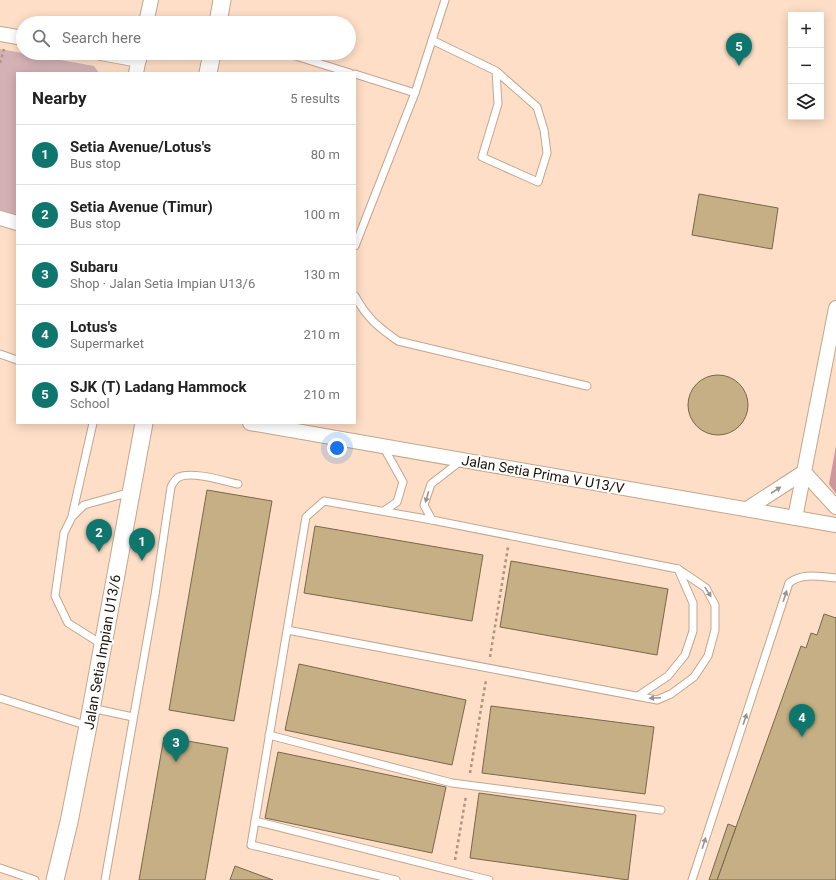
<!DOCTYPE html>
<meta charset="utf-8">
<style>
:root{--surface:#fff;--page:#f6f6f6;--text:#222;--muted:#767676;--line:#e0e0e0;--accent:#0f766e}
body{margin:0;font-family:Roboto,sans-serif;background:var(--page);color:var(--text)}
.controls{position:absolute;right:12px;top:12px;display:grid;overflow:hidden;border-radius:0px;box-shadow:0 2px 10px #0003}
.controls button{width:36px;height:36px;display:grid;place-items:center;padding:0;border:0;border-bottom:1px solid var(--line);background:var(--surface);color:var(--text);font:20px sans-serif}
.you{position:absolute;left:337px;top:448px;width:14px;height:14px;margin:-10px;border:3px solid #fff;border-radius:50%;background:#1a73e8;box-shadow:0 0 0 6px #1a73e833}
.badge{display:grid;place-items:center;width:26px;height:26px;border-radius:50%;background:var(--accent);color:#fff;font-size:13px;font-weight:700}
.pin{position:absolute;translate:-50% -33px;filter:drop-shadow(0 1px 2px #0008)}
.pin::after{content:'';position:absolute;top:21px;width:14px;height:12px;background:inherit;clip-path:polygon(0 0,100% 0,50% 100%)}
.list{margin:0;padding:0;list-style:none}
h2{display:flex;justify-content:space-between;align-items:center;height:52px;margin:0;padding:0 16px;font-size:17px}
h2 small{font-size:13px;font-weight:400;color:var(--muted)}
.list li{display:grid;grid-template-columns:26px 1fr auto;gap:12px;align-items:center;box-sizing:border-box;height:60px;padding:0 16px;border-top:1px solid var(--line)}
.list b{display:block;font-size:15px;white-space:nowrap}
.list p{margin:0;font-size:13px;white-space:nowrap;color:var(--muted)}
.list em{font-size:13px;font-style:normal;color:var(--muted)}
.icon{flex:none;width:22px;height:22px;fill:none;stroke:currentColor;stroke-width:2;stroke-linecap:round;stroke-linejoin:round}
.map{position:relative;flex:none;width:836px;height:880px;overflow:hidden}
.search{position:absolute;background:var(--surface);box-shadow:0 2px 10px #0003;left:16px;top:16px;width:340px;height:44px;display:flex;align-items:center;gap:10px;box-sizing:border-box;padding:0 14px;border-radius:22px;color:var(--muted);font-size:15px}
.panel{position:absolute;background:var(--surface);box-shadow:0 2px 10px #0003;left:16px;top:72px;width:340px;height:352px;border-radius:0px}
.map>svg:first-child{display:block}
</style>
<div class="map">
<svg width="836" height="880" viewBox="0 0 836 880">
<rect width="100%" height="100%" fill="#fedec6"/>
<!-- green -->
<path fill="#d4b1b4" d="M0,49L94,66L99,73H17V215L0,210Z"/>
<!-- forest -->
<path fill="#cc979d" d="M836,446V494L829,484Z"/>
<!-- building -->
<g fill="#c6af84" stroke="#77684a">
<path d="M699,194L778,208L772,249L692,235Z"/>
<circle cx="718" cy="405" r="30"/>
<path d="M207,490L272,501L234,721L169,710Z"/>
<path d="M315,526L483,555L472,621L304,593Z"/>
<path d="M511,561L668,589L657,655L500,627Z"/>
<path d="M824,614L836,618V880H717L801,646L806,648L811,633L817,635Z"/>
<path d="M299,664L466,700L452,765L285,730Z"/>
<path d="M491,706L654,727L645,794L482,773Z"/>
<path d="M164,737L228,748L205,880H139Z"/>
<path d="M278,752L446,787L432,853L265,818Z"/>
<path d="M479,793L636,815L628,880L470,858Z"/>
<path d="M728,824L736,827L717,880H709Z"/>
<path d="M235,866L273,880H230Z"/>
</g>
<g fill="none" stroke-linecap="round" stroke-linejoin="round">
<defs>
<g id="service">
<path d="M432,40L496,71L537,107L544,130L547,153L538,182L482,157L498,104L496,71"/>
<path d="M286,53L350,73"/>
<path d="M355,74L415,93"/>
<path d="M355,246L415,93L445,0"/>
<path d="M355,296C367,318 378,327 398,341L587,386"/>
<path d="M0,354L17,360"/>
<path d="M383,446L403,482L397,502L384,511"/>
<path d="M72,516L93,423"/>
<path d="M432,520L424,505L431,484L462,460"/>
<path d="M287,630L657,700L671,694L694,677L708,656L715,630V605L706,588L678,569L432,520L324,501L306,517L251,845L396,880"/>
<path d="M103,645L68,623L55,596L64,533L72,517L84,505L131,492"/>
<path d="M638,696L668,676L685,655L693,631V603L678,569"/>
<path d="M0,698L88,726"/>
<path d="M91,708L133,717"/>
<path d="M269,735L452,783L661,810"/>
<path d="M255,821L489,880"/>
<path d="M0,868L35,880"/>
<path d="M105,880L155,595L171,487C173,483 175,479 179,477C192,471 224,481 238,484"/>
<path d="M692,880L789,583C803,572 820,577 836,578"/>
</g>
<g id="minor">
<path d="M146,23L151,0"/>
<path d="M0,34L23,38"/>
<path d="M101,53L139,60"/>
<path d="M136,73L140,53"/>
<path d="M0,218L17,223"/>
<path d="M250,423L836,525"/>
<path d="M804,472L836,507"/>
<path d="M747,509L804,472"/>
<path d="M795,518L836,308"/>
</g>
<g id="tertiary">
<path d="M218,23L222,0"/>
<path d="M208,73L212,53"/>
<path d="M55,880L69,822L88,726L144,423"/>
</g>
</defs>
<!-- service casing -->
<use href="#service" stroke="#c4a58e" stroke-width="9"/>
<!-- minor casing -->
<use href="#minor" stroke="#c4a58e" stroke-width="16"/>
<!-- tertiary casing -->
<use href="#tertiary" stroke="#c4a58e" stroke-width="19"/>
<!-- path -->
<g stroke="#ad9582" stroke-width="2.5" stroke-dasharray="3 3" stroke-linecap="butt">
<path d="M0,63L4,49"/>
<path d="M490,657L508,547"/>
<path d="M470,773L486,680"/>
<path d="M455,860L466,796"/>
</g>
<!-- service -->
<use href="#service" stroke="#fff" stroke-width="7"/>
<!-- minor -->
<use href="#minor" stroke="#fff" stroke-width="14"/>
<!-- tertiary -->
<use href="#tertiary" stroke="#fff" stroke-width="17"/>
</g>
<!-- one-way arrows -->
<defs><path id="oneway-solid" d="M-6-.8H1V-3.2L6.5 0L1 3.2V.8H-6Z"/></defs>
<g fill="#999490">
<use href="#oneway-solid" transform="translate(776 490) rotate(-33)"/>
<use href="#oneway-solid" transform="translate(427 497) rotate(106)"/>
<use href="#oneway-solid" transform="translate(708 592) rotate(58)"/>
<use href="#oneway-solid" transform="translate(785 596) rotate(-72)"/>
<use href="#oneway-solid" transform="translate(655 698) rotate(178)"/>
<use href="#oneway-solid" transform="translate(745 719) rotate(-72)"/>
<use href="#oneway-solid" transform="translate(704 843) rotate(-72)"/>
</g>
<g text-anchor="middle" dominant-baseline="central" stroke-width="4" stroke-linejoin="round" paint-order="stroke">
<!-- street labels -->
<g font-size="14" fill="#1c1209" stroke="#fff">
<text transform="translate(543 474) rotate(10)">Jalan Setia Prima V U13/V</text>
<text transform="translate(102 652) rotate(-80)">Jalan Setia Impian U13/6</text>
</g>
</g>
</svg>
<div class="controls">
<button>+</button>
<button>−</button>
<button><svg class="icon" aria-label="layers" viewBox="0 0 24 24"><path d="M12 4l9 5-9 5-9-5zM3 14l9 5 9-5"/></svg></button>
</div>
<div class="you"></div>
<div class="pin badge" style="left:142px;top:561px">1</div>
<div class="pin badge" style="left:99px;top:552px">2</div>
<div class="pin badge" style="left:176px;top:762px">3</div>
<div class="pin badge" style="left:802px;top:737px">4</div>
<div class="pin badge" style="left:739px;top:66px">5</div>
<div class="search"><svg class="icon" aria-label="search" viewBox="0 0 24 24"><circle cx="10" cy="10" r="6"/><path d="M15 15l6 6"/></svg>Search here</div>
<section class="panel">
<h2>Nearby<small>5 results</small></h2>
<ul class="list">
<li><span class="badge">1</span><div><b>Setia Avenue/Lotus's</b><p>Bus stop</p></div><em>80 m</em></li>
<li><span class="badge">2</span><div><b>Setia Avenue (Timur)</b><p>Bus stop</p></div><em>100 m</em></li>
<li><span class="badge">3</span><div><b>Subaru</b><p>Shop · Jalan Setia Impian U13/6</p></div><em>130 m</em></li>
<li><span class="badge">4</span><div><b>Lotus's</b><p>Supermarket</p></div><em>210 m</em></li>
<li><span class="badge">5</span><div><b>SJK (T) Ladang Hammock</b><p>School</p></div><em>210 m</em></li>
</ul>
</section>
</div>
